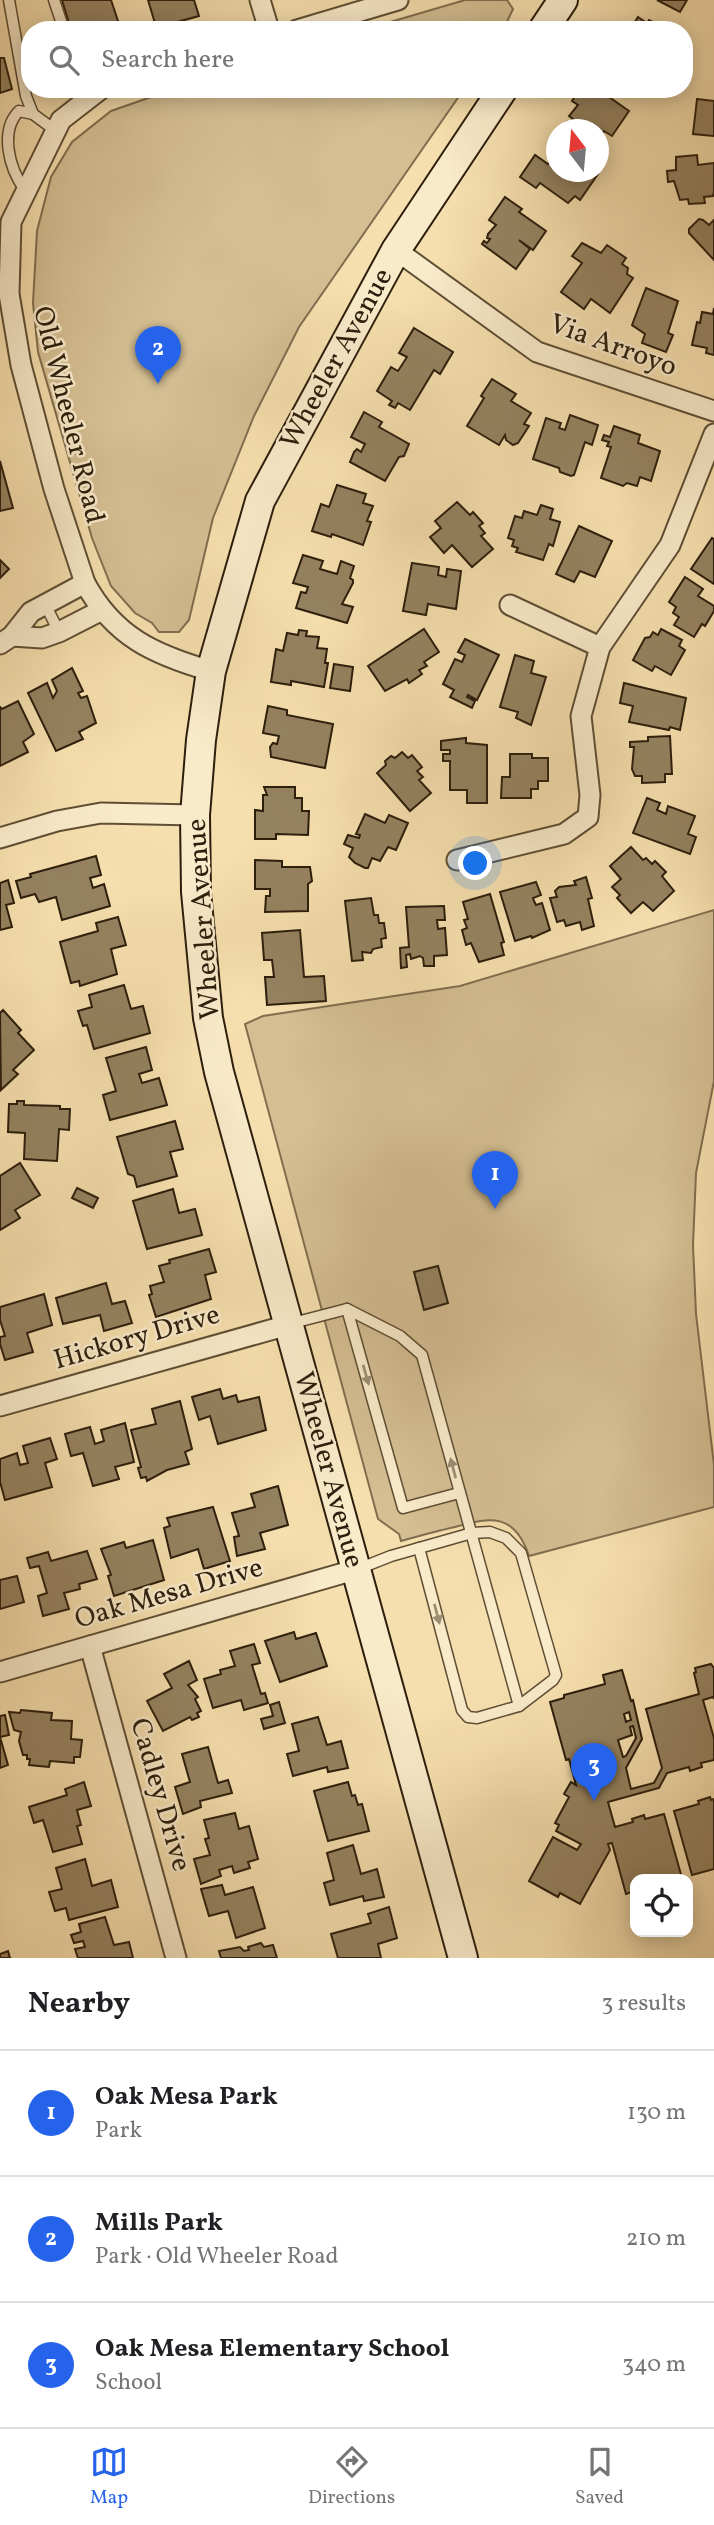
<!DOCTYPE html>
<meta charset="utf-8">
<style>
:root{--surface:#fff;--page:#f6f6f6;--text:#202124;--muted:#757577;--line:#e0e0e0;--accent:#2563eb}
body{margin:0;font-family:Vollkorn,serif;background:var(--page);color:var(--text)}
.controls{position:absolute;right:21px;bottom:21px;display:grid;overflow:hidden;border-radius:14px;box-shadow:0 4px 18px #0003}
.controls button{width:63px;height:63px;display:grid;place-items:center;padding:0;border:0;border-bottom:2px solid var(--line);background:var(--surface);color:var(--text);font:35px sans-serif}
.compass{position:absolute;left:546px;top:119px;width:63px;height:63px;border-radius:50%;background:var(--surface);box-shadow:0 4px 18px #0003;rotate:344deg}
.you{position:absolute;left:476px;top:864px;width:24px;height:24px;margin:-18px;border:5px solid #fff;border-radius:50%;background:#1a73e8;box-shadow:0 0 0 10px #1a73e833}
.badge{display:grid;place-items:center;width:46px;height:46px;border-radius:50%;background:var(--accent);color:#fff;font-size:23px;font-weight:700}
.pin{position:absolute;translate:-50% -58px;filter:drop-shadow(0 2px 4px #0008)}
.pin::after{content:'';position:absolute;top:37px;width:24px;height:21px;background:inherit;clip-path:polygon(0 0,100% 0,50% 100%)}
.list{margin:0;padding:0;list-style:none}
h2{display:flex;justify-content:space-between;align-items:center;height:91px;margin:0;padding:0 28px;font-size:30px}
h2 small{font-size:23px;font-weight:400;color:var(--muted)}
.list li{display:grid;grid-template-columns:46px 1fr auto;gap:21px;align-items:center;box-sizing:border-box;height:126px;padding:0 28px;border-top:2px solid var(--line)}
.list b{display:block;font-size:26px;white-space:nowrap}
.list p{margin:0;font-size:23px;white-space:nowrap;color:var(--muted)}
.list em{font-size:23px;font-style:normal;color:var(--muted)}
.icon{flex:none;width:38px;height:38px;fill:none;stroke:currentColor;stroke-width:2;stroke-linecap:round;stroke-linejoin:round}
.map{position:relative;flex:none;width:714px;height:1958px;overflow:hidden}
.search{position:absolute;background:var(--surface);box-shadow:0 4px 18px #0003;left:21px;right:21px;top:21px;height:77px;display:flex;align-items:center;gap:18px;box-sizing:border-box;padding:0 24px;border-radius:28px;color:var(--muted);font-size:26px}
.sheet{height:469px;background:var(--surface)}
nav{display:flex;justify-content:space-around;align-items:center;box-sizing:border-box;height:98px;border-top:2px solid var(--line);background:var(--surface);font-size:19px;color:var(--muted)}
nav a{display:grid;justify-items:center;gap:4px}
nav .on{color:var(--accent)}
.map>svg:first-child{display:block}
</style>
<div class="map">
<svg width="714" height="1958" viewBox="0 0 714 1958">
<rect width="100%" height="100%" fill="#f6dfae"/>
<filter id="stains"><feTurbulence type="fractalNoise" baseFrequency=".00286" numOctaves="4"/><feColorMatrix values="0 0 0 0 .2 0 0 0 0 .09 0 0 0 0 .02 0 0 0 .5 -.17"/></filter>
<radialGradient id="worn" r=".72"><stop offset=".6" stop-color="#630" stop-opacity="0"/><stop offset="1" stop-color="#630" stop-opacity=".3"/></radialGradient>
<!-- green -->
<g fill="#d4be92" stroke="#806e4f" stroke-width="2">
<path d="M465,0H507L513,9L503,30H363Z"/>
<path d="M174,89H464L299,327L254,416L213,518L189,620L179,632H159L152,623L135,613L111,586L92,538L38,352L33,303L37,231L51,177L72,142L111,111Z"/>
<path d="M714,910V1081L696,1173L693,1245L696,1314L714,1465V1507L529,1556C515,1514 492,1516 455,1527C437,1531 419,1536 401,1541L399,1534L378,1519L245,1024L263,1016L460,986Z"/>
</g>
<!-- building -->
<g fill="#958260" stroke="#2c1e0c" stroke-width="2" fill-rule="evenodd">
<path d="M62,0H111L121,30H71Z"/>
<path d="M148,0H194L199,16L170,24L172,30H157Z"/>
<path d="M657,0H687L680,12Z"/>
<path d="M638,17L647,23L649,20L655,23L652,27L656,30H630Z"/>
<path d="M0,58H4L12,89L0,93Z"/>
<path d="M580,89H604L602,92L629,111L612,136L604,131L600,137L598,130H573L565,125L567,122L570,124L573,119L569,116L578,105L572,101Z"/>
<path d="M697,99L714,101V136L693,134Z"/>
<path d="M554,144H556V172H595L598,174L580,200L575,196L568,203L540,183L536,188L520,177L535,155L548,164L553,157L549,155Z"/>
<path d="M697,155L698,165L714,163V192L713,196L704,197L705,203L689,204L688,199L680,200L674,181L668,182L667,171L676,170V157Z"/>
<path d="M505,197L522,209L519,212L546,231L533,250L519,240L530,249L516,269L482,244L484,241L487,243L490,239L487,238L488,234L496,225L489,220Z"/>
<path d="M699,219L703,220L709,225L714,220V260L689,233V229Z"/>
<path d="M582,243L601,253L607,245L626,258L622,264L628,268L627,274L633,278L610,313L591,299L584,309L561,292L582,263L572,256Z"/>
<path d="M646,288L678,301L668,333L673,335L666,352L642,343L645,334L632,325Z"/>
<path d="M714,308V355L706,353L707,348L692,345L697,322L700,323L702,312L713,314Z"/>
<path d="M414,328L453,352L440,374L434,370L410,410L398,403L395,408L389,405L392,401L377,391L391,367L398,371L407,357L399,353Z"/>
<path d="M492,379L516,394L511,401L531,413L524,424L529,426L518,443L513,445L506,440L505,435L499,445L467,426L484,398L481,396Z"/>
<path d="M364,412L382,422L379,427L409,444L404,456L399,457L385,481L350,462L354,452L357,449L361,452L365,444L351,437Z"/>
<path d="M570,415L598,425L592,445L585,442L574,475L571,476L560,472L559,468L533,459L546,418L561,423L559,428L565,430Z"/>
<path d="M614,426L640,435L638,443L660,451L651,481L640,477L637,486L627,483L623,486L601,478L611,447L607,446L609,442L602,440L604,435L610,437Z"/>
<path d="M0,461L13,508L0,511Z"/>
<path d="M337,485L366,494L363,503L373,506L367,521L371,522L363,545L332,534L331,537L312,531L321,504L329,507Z"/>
<path d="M457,502L470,515L473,512L483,523L479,526L485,533L481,536L493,549L472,567L452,545L444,553L430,537L441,528L435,521Z"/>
<path d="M541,505L553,509L550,519L560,522L553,546L549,544L543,560L516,552L518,548L512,546L514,540L508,538L515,516L522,518L524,511L537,515Z"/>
<path d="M579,526L612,541L595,577L580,571L574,582L556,574Z"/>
<path d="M712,538L714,539V584L691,569Z"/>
<path d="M303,555L323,561L320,569L337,574L341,561L354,566L350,578L353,580V583L342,604L353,607L347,623L296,608L301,592L306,593L308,587L293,583Z"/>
<path d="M0,560L9,569L0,578Z"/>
<path d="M412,563L439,567L438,575L446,577L447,569L461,571L456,609L428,604L426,615L403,611Z"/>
<path d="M685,577L703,589L698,596L714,606V611L705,626L702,624L694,637L674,625L679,617L673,613L676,607L669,602Z"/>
<path d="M424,629L439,652L424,662L427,666L419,670L422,674L409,683L407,679L385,691L368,666Z"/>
<path d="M661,629L682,640L679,646L685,650L671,675L655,666L652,671L633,660L645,638L650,637L653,632L658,635Z"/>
<path d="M299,630L307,631L306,636L319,637L317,648L327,649L325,663H328L324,687L291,681V685L271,682L276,649L283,651L287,633L298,635Z"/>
<path d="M465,639L499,655L477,700L468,695L467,697L475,701L472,708L450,697L454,690L443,684L455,659L462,662L465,655L458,652Z"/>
<path d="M515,655L534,661L531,673L546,677L531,725L516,718L518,712L500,707Z"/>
<path d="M334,664L353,667L350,691L330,688Z"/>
<path d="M72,668L83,691L78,693L81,698L87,696L96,723L79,732L83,739L56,751L28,693L47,683L53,698L57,691L52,680Z"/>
<path d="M624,683L686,698L680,730L670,727L669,730L629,722L633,706L620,703Z"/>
<path d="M18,701L34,734L23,742L28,752L0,766V707L2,709Z"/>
<path d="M268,706L287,710V715L333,724L325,768L271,757L270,747L273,743L277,744L279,736L263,733Z"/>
<path d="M670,736L672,774H665V782L642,783V776H635L632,769L634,747H630V742L648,741V737Z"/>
<path d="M466,738V743L487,745V803H467V790H450V761H443V754H450V750H441V741Z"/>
<path d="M402,752L408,758L412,755L422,767L417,771L423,777L419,780L431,793L410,811L377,773L386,765L385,761L391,756L395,758Z"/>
<path d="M510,754H532V758H548V781H538V789H531V798H501L502,777H510Z"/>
<path d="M264,787H295V798H302V811H309L308,835L276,834V839H255V810L263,811V795H267Z"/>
<path d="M647,798L660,803L657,810L666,814L668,806L695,816L688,834L696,837L690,854L633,833Z"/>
<path d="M365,814L385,823L389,815L408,823L396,850L388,847L380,861L372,858L368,868H365L355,863L349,857L353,848L344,844L348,835L359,838L360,835L356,834Z"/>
<path d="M631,847L643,860L646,858L652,864L655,861L666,872L662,876L674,891L653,911L643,902L631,913L617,898L620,895L612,887L621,879L610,866Z"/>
<path d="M96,856L101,875L90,878L93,888L104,884L110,906L62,920L56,897L39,902L35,894L21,898L16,881L31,877L30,874Z"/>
<path d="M255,860L282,861V867H310L312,881L308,884V911L265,912L266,896H270V889H255Z"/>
<path d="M586,877L592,898L588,899L594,926L582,930L580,922L566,926L564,920L557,922L550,898L557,897L555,891L559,887L576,885L574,881Z"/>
<path d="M8,880L14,903L6,905L12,927L0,930V883Z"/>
<path d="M536,882L541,895L533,898L534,901L536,905L542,903L550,930L532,938L531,936L515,941L500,892Z"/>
<path d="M490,894L504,942L501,943L504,955L479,962L471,943L466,945L462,930L467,928L464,920L468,919L463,902Z"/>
<path d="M371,898L374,915H378L379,923H384L386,938L381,939L382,947L373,949L371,953L362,952L363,960L352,961L345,901Z"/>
<path d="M444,906L445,920H437L438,929L445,928L447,955L434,956V966H424L423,958L420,956L411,959L410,954L406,955L407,967L401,968L400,948L409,947L406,907Z"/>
<path d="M118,917L126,945L111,949L117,974L80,986L79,981L71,983L60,942L98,931L96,923Z"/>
<path d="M300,930L304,977L324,976L326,1001L267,1005L265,977H274L272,960H264L262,933Z"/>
<path d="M124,985L131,1009L143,1006L150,1033L94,1049L87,1025L83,1026L78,1011L92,1007L89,995Z"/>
<path d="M3,1010L21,1030L18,1033L34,1050L13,1070L18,1074L1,1090L0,1013Z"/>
<path d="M146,1047L152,1070L139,1074L142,1083L159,1078L167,1105L110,1120L103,1095L116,1091L106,1058Z"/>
<path d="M17,1101H24V1105L60,1106V1109H70L69,1130L59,1129L57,1161L24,1159L25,1133L8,1132L9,1104H17Z"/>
<path d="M175,1121L183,1149L170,1152L177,1176L137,1187L134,1176L128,1174L117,1137Z"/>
<path d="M20,1163L40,1195L15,1210L20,1218L0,1230V1176Z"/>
<path d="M77,1188L98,1198L93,1208L72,1198Z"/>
<path d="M173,1189L179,1213L195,1209L202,1235L147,1249L133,1201Z"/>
<path d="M209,1249L216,1272L205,1275L211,1299L156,1317L149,1295L152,1294L150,1286L164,1282L159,1266L170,1263L169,1260Z"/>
<path d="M438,1266L448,1303L424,1310L414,1272Z"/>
<path d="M106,1283L112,1304L125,1301L132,1323L104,1331L100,1315L63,1324L56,1298Z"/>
<path d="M44,1294L52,1325L27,1333L33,1352L5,1360L0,1344V1337L5,1336L0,1320V1307Z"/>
<path d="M220,1389L223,1399L236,1395L238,1402L259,1397L266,1430L218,1444L210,1416L199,1420L192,1397Z"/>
<path d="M180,1401L192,1449L185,1452L189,1464L167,1470L147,1481L146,1477L141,1478L138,1468L141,1467L131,1430L156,1424L152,1409Z"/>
<path d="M125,1423L134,1462L115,1467L119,1479L93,1486L83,1453L71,1456L65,1434L90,1427L95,1444L104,1441L101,1430Z"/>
<path d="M50,1438L57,1459L45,1463L52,1487L5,1500L0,1482V1459L17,1453L20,1465L28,1463L23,1446Z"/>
<path d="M278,1486L288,1525L260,1533L265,1549L237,1556L234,1537L239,1536L232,1513L255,1507L251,1494Z"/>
<path d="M213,1507L230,1561L204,1569L198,1549L171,1558L164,1528L170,1526L167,1518Z"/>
<path d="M153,1540L164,1580L114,1596L108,1576L111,1575L101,1549L124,1542L126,1548Z"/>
<path d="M87,1551L97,1579L79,1584L80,1589L64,1593L69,1609L43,1616L38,1596L47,1593L39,1566L30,1568L27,1558L48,1552L51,1561Z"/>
<path d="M17,1576L24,1602L0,1609V1580Z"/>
<path d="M294,1632L296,1639L316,1633L327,1666L280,1682L265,1641Z"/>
<path d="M254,1644L260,1663L252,1665L261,1694L265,1693L268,1703L244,1710L241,1700L213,1708L204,1679L221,1674L220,1670L235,1666L230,1651Z"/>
<path d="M189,1661L197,1680L188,1685L198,1697L195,1699L201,1711L197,1713L199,1717L192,1720L190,1717L163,1731L147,1701L172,1688L164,1674Z"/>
<path d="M711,1664L714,1668V1699L713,1697L703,1700L714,1738V1760L701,1763L702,1767L690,1771L689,1767L667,1773L659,1788L608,1802L615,1827L633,1822L632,1819L644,1815L645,1819L664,1814L682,1878L635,1879V1891L626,1894L612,1843L608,1844L610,1850L580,1904L560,1893L558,1897L529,1881L553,1837L577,1850L581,1844L556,1831L559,1825L555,1823L569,1797L564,1794L571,1782L576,1785L569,1759L566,1760L550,1702L564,1698V1695L605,1684L603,1675L622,1670L631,1701L633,1700L642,1739L626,1768L631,1789L654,1783L662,1768L646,1709L699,1694L694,1673L696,1672L695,1668ZM629,1712L631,1720L626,1722L624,1714ZM633,1726L636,1738L626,1756L623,1757L618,1740L632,1735L630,1727ZM592,1751L595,1761L580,1765L578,1756Z"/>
<path d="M279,1702L285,1723L264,1729L261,1719L273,1716L270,1705Z"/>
<path d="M21,1710L52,1713L51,1720L72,1721L71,1739L82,1740L80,1757H74V1763L50,1761L49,1767L29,1765L30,1759H27V1755H23L19,1741L21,1732L14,1730L9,1712L20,1713Z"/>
<path d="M5,1715L9,1735L0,1737V1716Z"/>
<path d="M318,1717L327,1745L341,1741L348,1768L328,1772L327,1767L293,1776L287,1754L299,1751L292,1724Z"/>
<path d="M0,1737L8,1765L0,1768Z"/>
<path d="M208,1747L218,1783L228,1780L232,1793L200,1801L201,1807L183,1814L175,1787L190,1782L182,1754Z"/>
<path d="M84,1782L91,1806L77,1810L81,1825L77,1826L82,1844L53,1852L43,1820L34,1823L29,1807L67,1795L65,1789Z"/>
<path d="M348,1782L352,1796L355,1795L358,1805L362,1804L369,1831L328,1841L314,1791Z"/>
<path d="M710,1797L711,1800L714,1799V1869L692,1875L674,1811L699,1804L698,1801Z"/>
<path d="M235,1813L239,1829L249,1826L258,1859L248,1862L250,1868L234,1873L232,1866L219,1870L221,1876L201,1884L194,1859L210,1855L205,1839L209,1838L204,1820Z"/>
<path d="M353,1845L361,1874L377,1869L384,1897L364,1901L363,1896L330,1905L324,1883L334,1880L327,1853Z"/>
<path d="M85,1859L92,1886L111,1880L118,1907L69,1920L66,1908L55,1911L49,1892L62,1889L56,1868Z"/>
<path d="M222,1885L225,1895L253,1887L265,1928L236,1938L228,1911L209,1916L201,1889Z"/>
<path d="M389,1907L397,1938L378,1944L381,1958H338L331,1934L371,1923L368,1914Z"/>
<path d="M105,1917L114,1945L129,1942L133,1958H78L75,1949L85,1947L83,1941L74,1943L71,1935L81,1932L79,1924Z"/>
<path d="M261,1943L264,1947L273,1945L277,1958H221L219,1951L240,1947L244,1951L249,1950L248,1947Z"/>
<path d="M8,1951L10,1958H0V1954Z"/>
</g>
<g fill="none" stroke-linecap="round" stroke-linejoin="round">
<defs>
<g id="service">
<path d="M9,0L26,96L33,114"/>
<path d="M54,0L64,30"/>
<path d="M25,190C8,167 0,130 19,111L33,114L56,131"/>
<path d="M45,604L59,632"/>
<path d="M347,1309L403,1508L459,1493"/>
<path d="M289,1324L347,1309L400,1336L422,1355L519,1706L477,1718L468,1717L462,1710L419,1548"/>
<path d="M358,1569L391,1556L472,1533L490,1532L506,1538L521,1553L556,1675L553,1680L519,1706"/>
</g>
<g id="minor">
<path d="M260,0L269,30"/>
<path d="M297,30L398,0"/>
<path d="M101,89L61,120L11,222L9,294L21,365L54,489L85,583C114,637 155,655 211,671"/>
<path d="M396,250L537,352L714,411"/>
<path d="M510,605L600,647"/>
<path d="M12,636L42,638L59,632L102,610"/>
<path d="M0,644L12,636L31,612L85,583"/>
<path d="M0,838L57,821L101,813L195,815"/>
<path d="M457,860L564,834L588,817L590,795L581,716L600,647L670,545L714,434"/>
<path d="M0,1406L288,1325"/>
<path d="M90,1646L176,1958"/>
<path d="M0,1672L354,1570"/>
</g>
<g id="secondary">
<path d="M543,30L563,0"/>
<path d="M463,1958L219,1072L208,1018L196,892L195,815L201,740L211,671L260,501L396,250L503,89"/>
</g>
</defs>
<!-- service casing -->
<use href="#service" stroke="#5e4e34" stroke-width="13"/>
<!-- minor casing -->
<use href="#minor" stroke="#5e4e34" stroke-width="23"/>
<!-- secondary casing -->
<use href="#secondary" stroke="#2c1e0c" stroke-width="32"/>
<!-- service -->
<use href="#service" stroke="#f9eaca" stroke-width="10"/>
<!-- minor -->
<use href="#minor" stroke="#f9eaca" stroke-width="19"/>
<!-- secondary -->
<use href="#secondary" stroke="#f9eaca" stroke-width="28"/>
</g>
<!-- one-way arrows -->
<defs><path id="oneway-solid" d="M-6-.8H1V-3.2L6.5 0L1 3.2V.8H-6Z" transform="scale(1.75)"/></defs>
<g fill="#9d8e74">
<use href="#oneway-solid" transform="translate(366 1375) rotate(74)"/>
<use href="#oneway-solid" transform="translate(453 1468) rotate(-105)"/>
<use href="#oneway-solid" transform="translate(437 1614) rotate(75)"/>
</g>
<g text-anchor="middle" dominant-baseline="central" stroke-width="5" stroke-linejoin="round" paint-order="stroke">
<!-- street labels -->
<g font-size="28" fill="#2c1e0c" stroke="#f9eaca">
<text transform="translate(613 346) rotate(20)">Via Arroyo</text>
<text transform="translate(337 359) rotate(-61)">Wheeler Avenue</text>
<text transform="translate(68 415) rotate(76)">Old Wheeler Road</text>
<text transform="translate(204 919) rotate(-94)">Wheeler Avenue</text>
<text transform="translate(137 1338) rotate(-16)">Hickory Drive</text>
<text transform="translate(328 1470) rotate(75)">Wheeler Avenue</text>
<text transform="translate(169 1594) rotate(-16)">Oak Mesa Drive</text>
<text transform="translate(160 1795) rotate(74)">Cadley Drive</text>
</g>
</g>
<rect width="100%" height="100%" filter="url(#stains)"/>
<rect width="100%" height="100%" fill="url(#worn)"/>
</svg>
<div class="controls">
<button><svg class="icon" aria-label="locate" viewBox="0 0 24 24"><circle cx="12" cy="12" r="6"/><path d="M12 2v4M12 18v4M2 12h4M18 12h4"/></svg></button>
</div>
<svg class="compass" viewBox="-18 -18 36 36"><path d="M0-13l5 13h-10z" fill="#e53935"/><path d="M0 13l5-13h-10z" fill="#757577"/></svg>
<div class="you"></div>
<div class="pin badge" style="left:495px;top:1209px">1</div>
<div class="pin badge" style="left:158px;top:384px">2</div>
<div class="pin badge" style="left:594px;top:1801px">3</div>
<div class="search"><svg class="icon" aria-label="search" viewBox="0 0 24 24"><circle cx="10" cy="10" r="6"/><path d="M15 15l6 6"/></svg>Search here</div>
</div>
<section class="sheet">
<h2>Nearby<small>3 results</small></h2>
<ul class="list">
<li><span class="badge">1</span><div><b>Oak Mesa Park</b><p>Park</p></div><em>130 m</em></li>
<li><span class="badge">2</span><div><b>Mills Park</b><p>Park · Old Wheeler Road</p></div><em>210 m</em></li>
<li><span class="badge">3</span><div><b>Oak Mesa Elementary School</b><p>School</p></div><em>340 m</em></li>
</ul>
</section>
<nav>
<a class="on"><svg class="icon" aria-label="map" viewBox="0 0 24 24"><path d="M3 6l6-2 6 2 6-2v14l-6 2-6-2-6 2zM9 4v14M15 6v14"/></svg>Map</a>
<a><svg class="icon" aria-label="directions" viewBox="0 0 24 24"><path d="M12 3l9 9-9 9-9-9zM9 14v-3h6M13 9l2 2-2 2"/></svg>Directions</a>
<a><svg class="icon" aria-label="saved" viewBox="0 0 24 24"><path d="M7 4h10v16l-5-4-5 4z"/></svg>Saved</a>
</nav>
